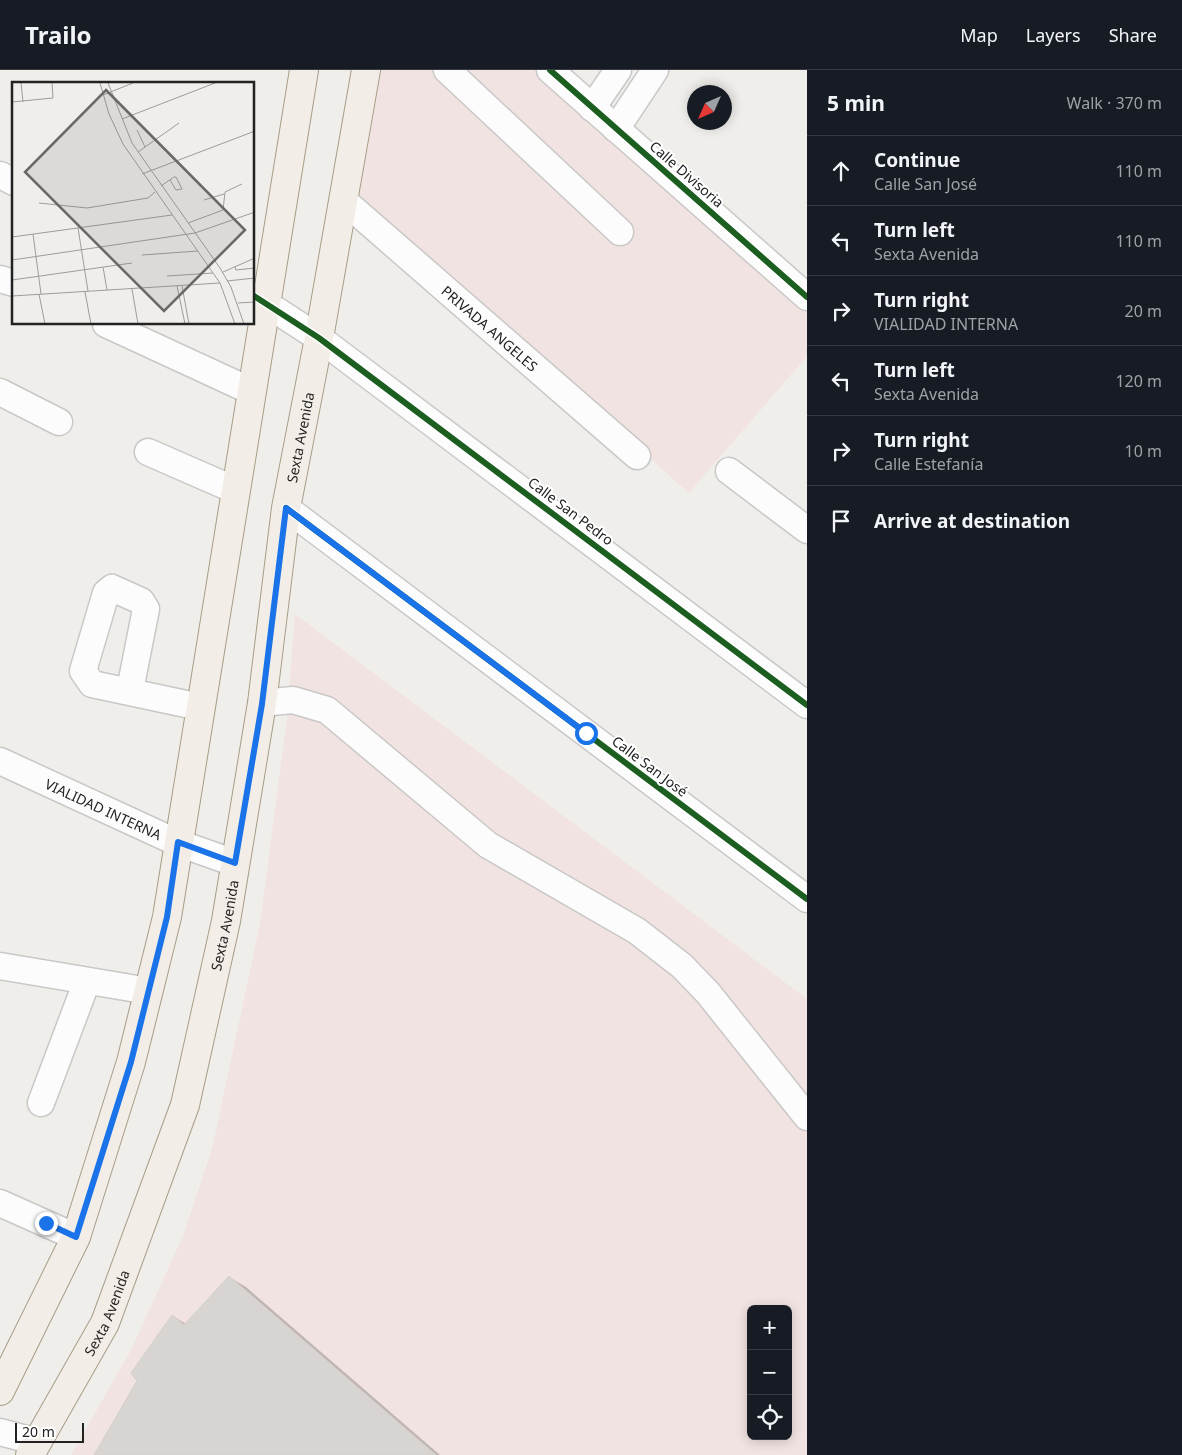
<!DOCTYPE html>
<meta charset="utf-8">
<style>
:root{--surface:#171b24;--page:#20242c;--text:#f1f3f6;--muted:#9ea1a6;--line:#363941}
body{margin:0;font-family:"Noto Sans",sans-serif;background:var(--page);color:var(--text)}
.controls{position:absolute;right:15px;bottom:15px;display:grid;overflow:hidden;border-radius:8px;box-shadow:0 2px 12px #0003}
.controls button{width:45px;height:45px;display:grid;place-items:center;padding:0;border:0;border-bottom:1px solid var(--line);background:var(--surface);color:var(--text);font:25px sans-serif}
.compass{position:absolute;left:687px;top:15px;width:45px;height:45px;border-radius:50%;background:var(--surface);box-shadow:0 2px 12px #0003;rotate:225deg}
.scale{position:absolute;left:15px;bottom:12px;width:69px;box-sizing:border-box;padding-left:5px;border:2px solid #222;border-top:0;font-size:14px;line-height:18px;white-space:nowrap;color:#222;-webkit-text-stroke:4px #fff;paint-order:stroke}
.stop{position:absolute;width:15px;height:15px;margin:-11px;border:4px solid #1a73e8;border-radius:50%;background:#fff}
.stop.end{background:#1a73e8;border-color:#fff;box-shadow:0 1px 5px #0008}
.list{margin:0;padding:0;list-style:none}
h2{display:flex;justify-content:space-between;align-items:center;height:65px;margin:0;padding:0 20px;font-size:21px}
h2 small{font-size:16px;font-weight:400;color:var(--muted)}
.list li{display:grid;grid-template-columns:32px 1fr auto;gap:15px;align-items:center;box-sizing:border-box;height:70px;padding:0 20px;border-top:1px solid var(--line)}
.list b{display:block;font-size:19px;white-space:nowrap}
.list p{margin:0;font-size:16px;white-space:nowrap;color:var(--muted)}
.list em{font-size:16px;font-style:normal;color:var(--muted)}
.icon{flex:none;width:28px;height:28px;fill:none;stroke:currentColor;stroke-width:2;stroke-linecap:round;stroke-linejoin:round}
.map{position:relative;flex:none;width:807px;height:1385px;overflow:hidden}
header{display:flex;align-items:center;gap:30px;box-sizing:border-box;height:70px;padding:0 25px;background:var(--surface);border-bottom:1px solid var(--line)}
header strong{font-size:24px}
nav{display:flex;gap:28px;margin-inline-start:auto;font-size:18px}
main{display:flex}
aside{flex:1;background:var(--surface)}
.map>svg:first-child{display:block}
</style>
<header>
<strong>Trailo</strong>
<nav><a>Map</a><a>Layers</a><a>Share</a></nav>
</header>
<main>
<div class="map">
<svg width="807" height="1385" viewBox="0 0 807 1385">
<rect width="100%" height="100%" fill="#f0eeeb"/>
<!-- commercial -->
<g fill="#f1e3e1" fill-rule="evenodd">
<path d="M366,0H550L807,227V286L689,423L346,119Z"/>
<path d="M295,544L807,929V1385H71L131,1280L183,1166L212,1079L260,854L287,648ZM751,1239H788V1366H751Z"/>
</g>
<!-- shadow -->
<path fill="#0003" d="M229,1207L246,1217L440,1385H95L173,1246L186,1254Z"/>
<!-- building -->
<path fill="#d7d4d2" stroke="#d3d0cc" d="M229,1206L436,1385H94L137,1311L131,1303L172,1245L184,1255Z"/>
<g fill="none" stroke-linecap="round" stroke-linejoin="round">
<defs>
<g id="minor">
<path d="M447,0L620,162"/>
<path d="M550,0L807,227"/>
<path d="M592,38L618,0"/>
<path d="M616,59L655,0"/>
<path d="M0,105L14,112"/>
<path id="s1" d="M343,130L637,386"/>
<path d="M0,209L14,213"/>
<path d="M254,226L319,268L807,635"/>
<path d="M106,254L251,321"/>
<path d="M0,322L59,352"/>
<path d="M148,382L235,420"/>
<path d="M729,401L807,460"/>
<path d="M286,438L807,829"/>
<path d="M130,620L146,539L141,531L112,518L106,523L83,601L92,614L200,637"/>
<path d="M262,633L293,630L327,640L488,775L637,861L682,896L708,923L807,1047"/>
<path id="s2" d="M0,691L178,773L235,793"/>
<path d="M0,896L149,921"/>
<path d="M41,1033L87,911"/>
<path d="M0,1133L76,1167"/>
<path d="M0,1362L38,1372"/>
</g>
<g id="major">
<path d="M0,1321L76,1167L131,992L167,847L304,0"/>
<path id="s3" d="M30,1385L105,1253L185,1035L226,851L262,633L286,438L319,268L366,0"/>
</g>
</defs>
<!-- minor casing -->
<use href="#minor" stroke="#c9c8c7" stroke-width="29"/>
<!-- major casing -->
<use href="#major" stroke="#a79c86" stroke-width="30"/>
<!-- minor -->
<use href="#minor" stroke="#fdfcfc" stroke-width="26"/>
<!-- major -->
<use href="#major" stroke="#f3ede7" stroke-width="28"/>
<defs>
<g id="cycleway">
<path d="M550,0L807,227"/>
<path d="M254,226L319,268L807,635"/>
<path d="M286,438L807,829"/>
</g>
</defs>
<!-- cycleway casing -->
<use href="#cycleway" stroke="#fff" stroke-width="9"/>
<!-- cycleway -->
<use href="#cycleway" stroke="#1b5e20" stroke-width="6"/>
</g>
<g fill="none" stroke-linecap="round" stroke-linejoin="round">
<!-- route -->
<path stroke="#1a73e8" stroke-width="6" d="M46,1153L76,1167L131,992L167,847L178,772L235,793L262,634L286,438L586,663"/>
</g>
<g text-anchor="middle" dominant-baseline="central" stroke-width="4" stroke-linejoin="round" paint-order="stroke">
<!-- street labels -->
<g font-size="14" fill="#222" stroke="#fff">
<text transform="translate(687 104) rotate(41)">Calle Divisoria</text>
<text stroke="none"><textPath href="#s1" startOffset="195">PRIVADA ANGELES</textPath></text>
<text stroke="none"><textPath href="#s3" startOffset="1062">Sexta Avenida</textPath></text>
<text transform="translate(571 441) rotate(37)">Calle San Pedro</text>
<text transform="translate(650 696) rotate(37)">Calle San José</text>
<text stroke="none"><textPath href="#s2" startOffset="114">VIALIDAD INTERNA</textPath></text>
<text stroke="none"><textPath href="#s3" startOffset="568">Sexta Avenida</textPath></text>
<text stroke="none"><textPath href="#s3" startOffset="162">Sexta Avenida</textPath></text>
</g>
</g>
<!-- overview -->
<g transform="translate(12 12)">
<rect width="242" height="242" fill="#f0eeeb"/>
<path fill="none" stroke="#9e9c9b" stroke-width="1" d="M9,1L11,20M88,1L97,32L111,62L208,201L223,242M96,1L120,61L208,186L219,205L232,242M91,13L121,1M0,20L41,16L40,1M110,37L203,1M125,48L133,65M126,70L167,41M130,92L243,49M149,104L162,95H164L170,107L164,108L158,98M192,118L212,112M27,121L75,126L136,116L143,110M176,141L211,128L213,110L230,102M66,146L76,209M21,152L29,212M0,155L160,133M130,173L186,169M0,178L183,151L243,130M91,185L95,208M223,185L224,188L243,186M211,190L243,176M155,194L201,191M0,198L120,181M215,199L243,196M165,204L173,242M170,204L177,242M120,207L126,242M73,210L79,242M27,212L33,242M0,214L208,201M226,221L243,220"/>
<path fill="#6a6968" fill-opacity="0.15" stroke="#6a6968" stroke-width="2.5" d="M94,8L233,148L152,229L13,90Z"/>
<rect width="242" height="242" fill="none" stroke="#222" stroke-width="2.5"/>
</g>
</svg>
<div class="controls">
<button>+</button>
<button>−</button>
<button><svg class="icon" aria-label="locate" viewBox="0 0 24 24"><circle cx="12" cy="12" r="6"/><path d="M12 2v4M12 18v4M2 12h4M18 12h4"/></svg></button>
</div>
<svg class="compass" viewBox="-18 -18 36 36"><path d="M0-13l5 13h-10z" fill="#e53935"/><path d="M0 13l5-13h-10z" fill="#9ea1a6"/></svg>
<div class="scale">20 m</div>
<div class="stop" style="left:586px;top:663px"></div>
<div class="stop end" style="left:46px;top:1153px"></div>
</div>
<aside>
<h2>5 min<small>Walk · 370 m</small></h2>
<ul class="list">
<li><svg class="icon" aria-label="ahead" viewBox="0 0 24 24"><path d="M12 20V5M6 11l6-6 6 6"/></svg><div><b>Continue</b><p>Calle San José</p></div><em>110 m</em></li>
<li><svg class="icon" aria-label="left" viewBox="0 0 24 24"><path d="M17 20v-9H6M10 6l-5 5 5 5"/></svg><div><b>Turn left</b><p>Sexta Avenida</p></div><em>110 m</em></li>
<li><svg class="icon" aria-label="right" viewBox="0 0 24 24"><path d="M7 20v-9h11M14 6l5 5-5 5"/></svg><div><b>Turn right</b><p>VIALIDAD INTERNA</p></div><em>20 m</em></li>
<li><svg class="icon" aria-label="left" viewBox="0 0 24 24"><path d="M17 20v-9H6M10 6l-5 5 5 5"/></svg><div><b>Turn left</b><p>Sexta Avenida</p></div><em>120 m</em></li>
<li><svg class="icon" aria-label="right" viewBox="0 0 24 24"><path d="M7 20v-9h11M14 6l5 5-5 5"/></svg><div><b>Turn right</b><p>Calle Estefanía</p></div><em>10 m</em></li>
<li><svg class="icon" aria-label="arrive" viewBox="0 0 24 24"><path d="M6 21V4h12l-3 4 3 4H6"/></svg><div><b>Arrive at destination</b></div></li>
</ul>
</aside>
</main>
